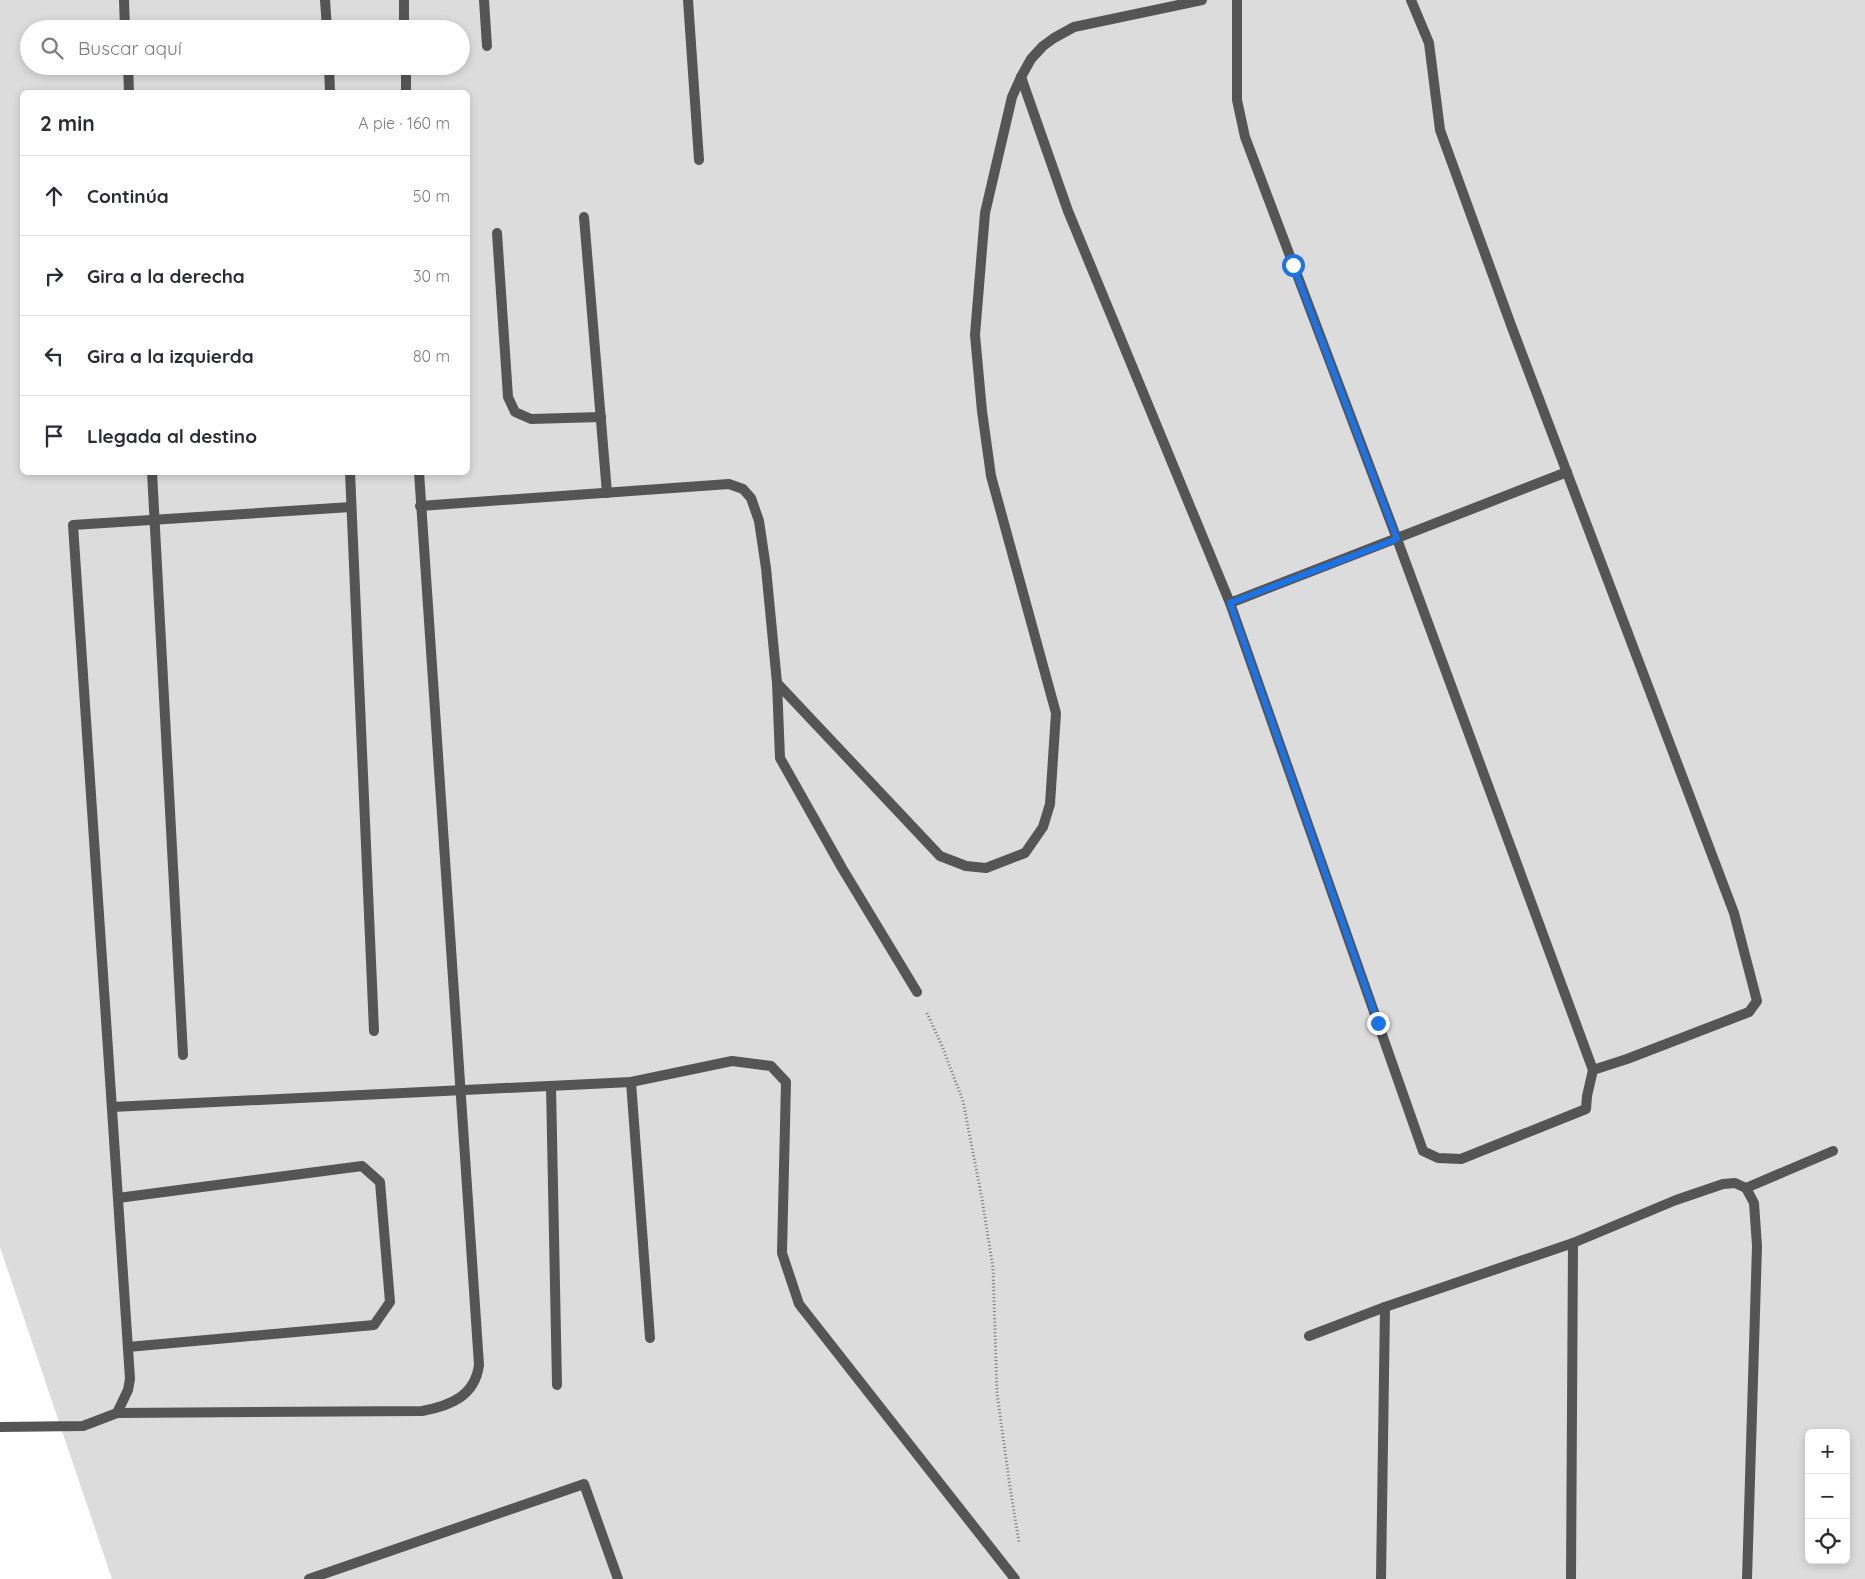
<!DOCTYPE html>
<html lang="es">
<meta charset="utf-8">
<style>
:root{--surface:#fff;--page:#f2f2f3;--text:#2b2b33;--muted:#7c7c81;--line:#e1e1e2}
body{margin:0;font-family:Quicksand,sans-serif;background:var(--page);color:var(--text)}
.controls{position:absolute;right:15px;bottom:15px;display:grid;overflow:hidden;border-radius:8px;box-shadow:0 2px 8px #0003}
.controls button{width:45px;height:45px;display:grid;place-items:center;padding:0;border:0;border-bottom:1px solid var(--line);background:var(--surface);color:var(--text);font:25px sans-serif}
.stop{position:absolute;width:15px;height:15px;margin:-11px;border:4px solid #1a73e8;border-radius:50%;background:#fff}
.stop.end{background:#1a73e8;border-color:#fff;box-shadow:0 1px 5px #0008}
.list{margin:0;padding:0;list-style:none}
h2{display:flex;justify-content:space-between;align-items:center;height:65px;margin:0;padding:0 20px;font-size:21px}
h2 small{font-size:16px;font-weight:400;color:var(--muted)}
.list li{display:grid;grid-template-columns:32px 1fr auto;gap:15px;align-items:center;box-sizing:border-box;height:80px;padding:0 20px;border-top:1px solid var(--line)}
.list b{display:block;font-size:19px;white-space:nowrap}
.list em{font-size:16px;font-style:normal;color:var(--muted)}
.icon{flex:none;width:28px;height:28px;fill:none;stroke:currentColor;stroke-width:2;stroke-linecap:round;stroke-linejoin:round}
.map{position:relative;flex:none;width:1865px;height:1579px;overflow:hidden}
.search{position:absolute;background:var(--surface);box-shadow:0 2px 8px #0003;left:20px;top:20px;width:450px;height:55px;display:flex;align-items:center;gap:12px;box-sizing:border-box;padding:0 18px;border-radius:28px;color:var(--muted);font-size:19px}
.panel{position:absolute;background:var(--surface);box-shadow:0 2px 8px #0003;left:20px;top:90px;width:450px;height:385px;border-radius:8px}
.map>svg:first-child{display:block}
</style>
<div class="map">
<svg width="1865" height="1579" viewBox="0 0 1865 1579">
<rect width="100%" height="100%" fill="#fff"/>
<!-- green -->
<path fill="#dcdcdc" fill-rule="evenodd" d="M0,0H1865V1579H112L0,1247ZM29,29H461V66H29ZM22,92H468V472H22ZM1809,1433H1846V1560H1809Z"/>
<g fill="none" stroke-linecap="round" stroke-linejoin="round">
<!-- path -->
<path stroke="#777" stroke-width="3" stroke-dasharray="1 2.5" stroke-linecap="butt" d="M927,1013L942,1046L963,1101L982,1199L993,1268L997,1393L1010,1487L1019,1542"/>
<!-- lane -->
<g stroke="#555" stroke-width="10">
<path d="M124,0L125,29"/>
<path d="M325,0L327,29"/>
<path d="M484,0L487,46"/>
<path d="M1237,0V100L1245,137L1397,539L1593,1070L1627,1059L1749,1012L1757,1001L1734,913L1511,325L1440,130L1429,43L1411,0"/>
<path d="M128,66L129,92"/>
<path d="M329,66L330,92"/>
<path d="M1021,77L1068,211L1230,603L1423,1151L1438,1158L1461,1159L1586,1109L1587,1096L1593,1070"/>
<path d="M584,217L607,493"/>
<path d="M497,233L508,397L515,412L531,419L601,417"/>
<path d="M152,472L183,1055"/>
<path d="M350,472L374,1031"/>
<path d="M420,506L729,484L743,489L751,498L759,521L766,568L777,683L780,758L842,868L917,992"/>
<path d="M1230,603L1567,472"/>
<path d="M777,683L940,856L966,866L986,868L1025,853L1043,827L1050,804L1056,713L991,476L982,411L975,335L985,213L1012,97L1021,77L1031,59L1043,46L1054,38L1074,27L1202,0"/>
<path d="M631,1082L650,1338"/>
<path d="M551,1086L557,1385"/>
<path d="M1746,1188L1833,1151"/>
<path d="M1309,1336L1385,1307L1573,1243L1676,1200L1723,1184L1735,1183L1746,1188L1754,1203L1757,1246L1747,1579"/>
<path d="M1381,1579L1385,1307"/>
<path d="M1571,1579L1573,1243"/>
</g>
<!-- street -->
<g stroke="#555" stroke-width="10">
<path d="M404,0V29"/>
<path d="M688,0L699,160"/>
<path d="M406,66V92"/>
<path d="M112,1107L631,1082L732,1061L771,1066L786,1082L782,1253L799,1304L1015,1579"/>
<path d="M118,1198L362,1166L380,1182L390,1302L374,1325L128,1347"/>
<path d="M117,1413L128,1390L130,1379L73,525L351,507"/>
<path d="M0,1427L83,1426L117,1413L422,1411C450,1406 475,1396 479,1365L419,472"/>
<path d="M309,1579L584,1484L618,1579"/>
</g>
</g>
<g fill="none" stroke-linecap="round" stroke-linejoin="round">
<!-- route -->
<path stroke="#1a73e8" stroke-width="6" d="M1293,265L1397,539L1230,603L1378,1023"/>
</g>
</svg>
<div class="controls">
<button>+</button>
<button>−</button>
<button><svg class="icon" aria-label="locate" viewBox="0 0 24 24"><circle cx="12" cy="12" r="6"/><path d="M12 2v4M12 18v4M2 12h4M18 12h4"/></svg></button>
</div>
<div class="stop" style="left:1293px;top:265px"></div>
<div class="stop end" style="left:1378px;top:1023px"></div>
<div class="search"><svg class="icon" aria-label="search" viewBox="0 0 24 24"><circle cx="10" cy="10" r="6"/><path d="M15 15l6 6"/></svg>Buscar aquí</div>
<section class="panel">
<h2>2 min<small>A pie · 160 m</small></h2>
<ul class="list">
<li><svg class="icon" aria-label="ahead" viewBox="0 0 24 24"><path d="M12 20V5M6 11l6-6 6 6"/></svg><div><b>Continúa</b></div><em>50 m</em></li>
<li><svg class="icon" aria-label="right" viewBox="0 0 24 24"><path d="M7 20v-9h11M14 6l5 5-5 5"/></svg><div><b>Gira a la derecha</b></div><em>30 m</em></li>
<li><svg class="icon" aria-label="left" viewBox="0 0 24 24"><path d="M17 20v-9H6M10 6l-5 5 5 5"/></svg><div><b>Gira a la izquierda</b></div><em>80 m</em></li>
<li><svg class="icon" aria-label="arrive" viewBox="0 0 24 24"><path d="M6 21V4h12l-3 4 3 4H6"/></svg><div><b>Llegada al destino</b></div></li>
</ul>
</section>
</div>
